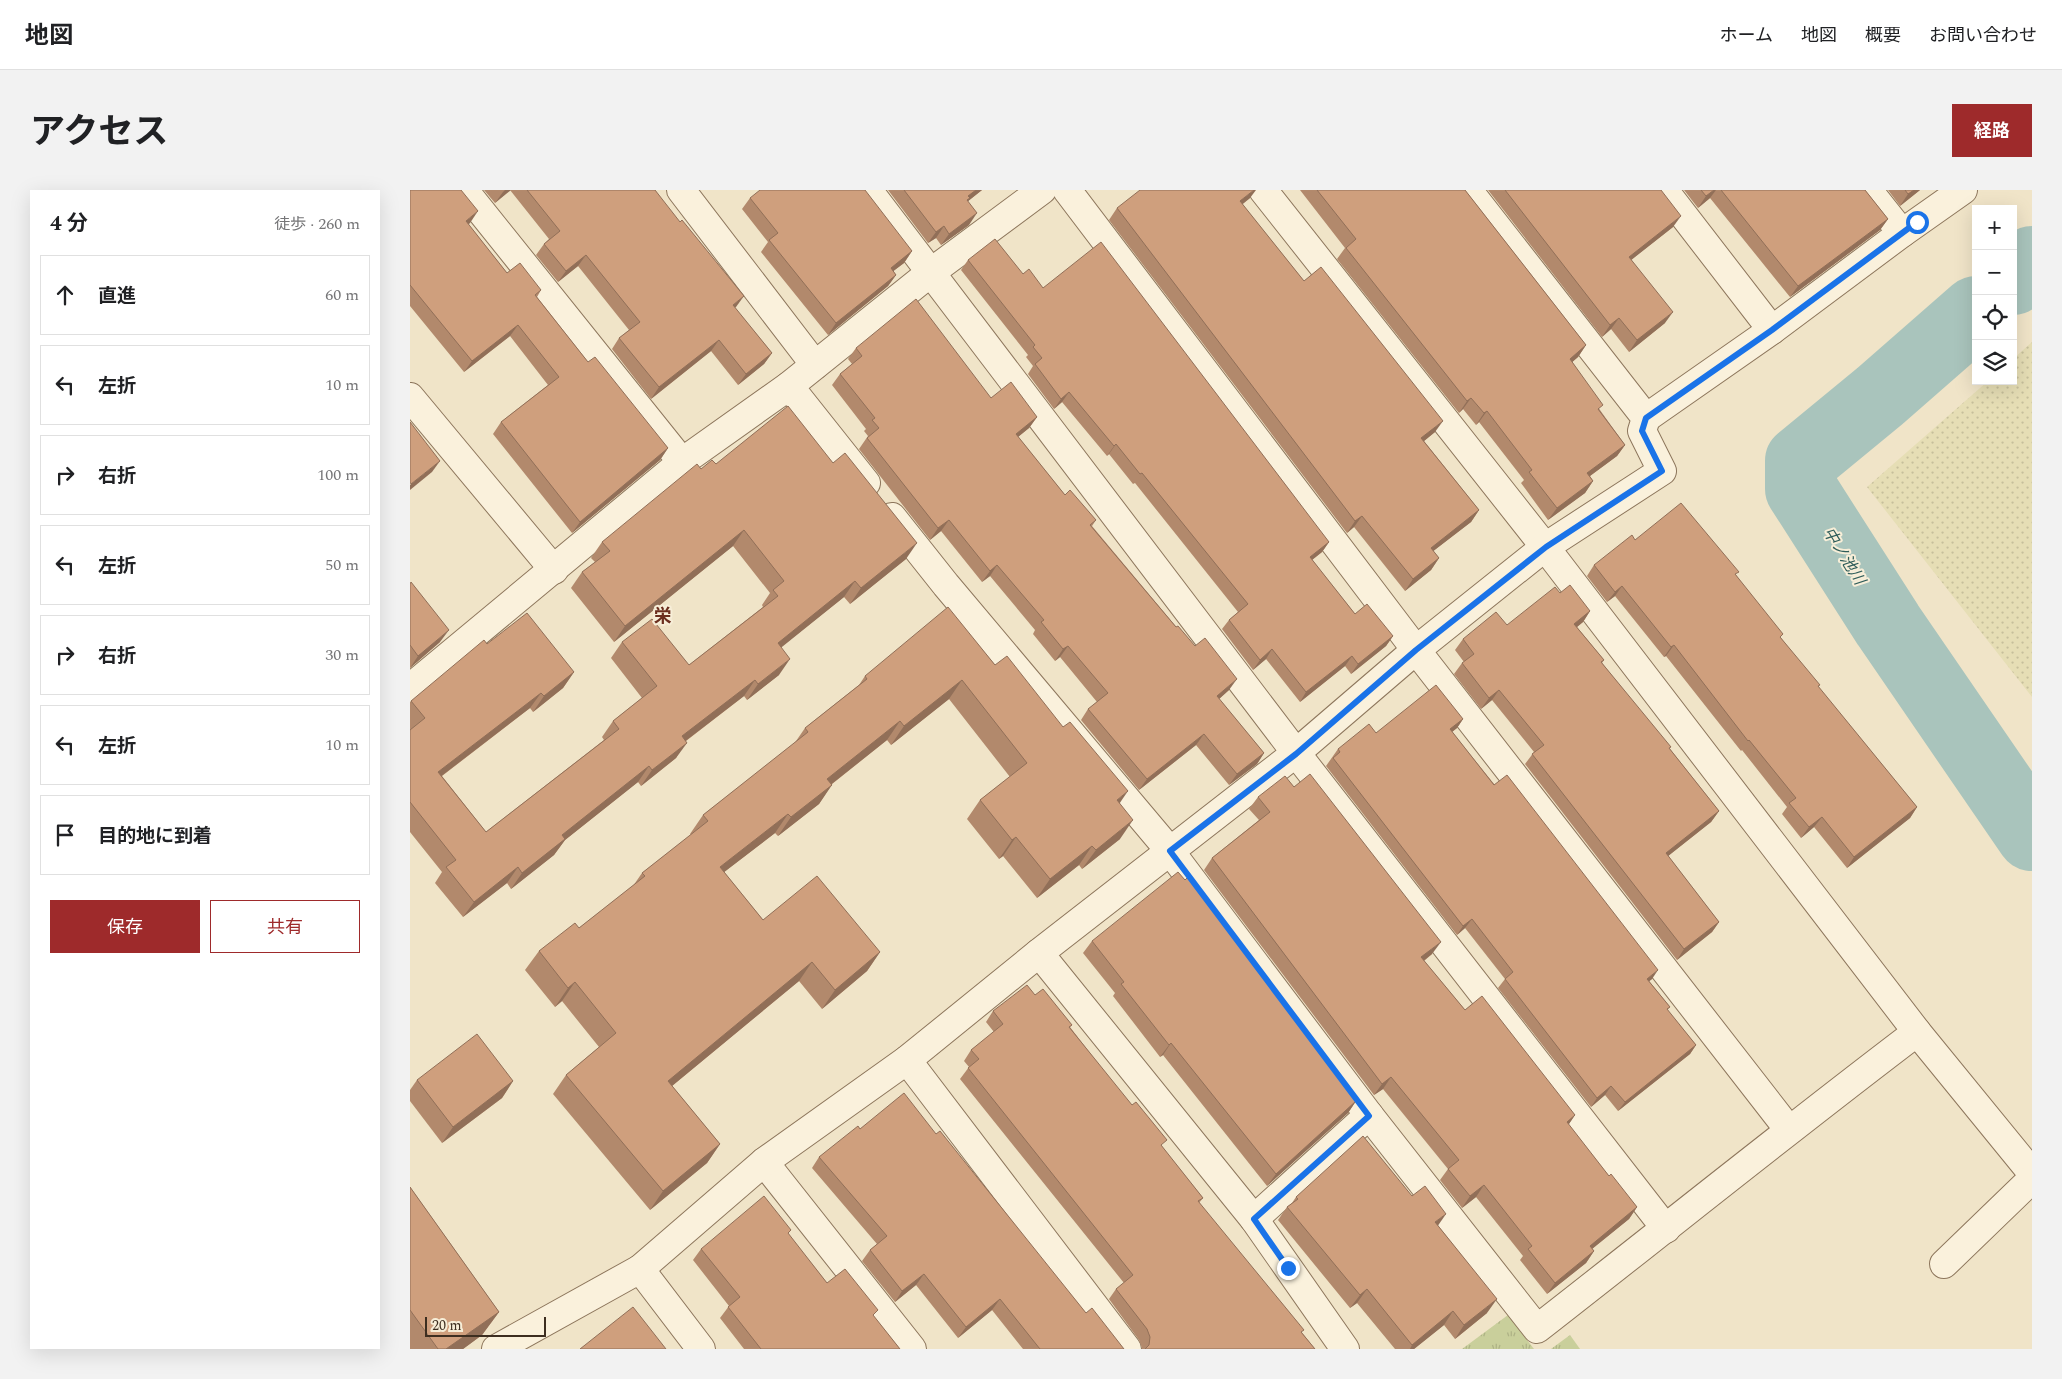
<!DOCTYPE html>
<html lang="ja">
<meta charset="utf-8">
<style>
:root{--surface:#fff;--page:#f2f2f2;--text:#202124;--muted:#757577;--line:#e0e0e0;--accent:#9e2a2b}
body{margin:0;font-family:Spectral,"Noto Sans JP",serif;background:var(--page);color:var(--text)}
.controls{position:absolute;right:15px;top:15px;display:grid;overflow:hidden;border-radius:0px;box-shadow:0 5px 20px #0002}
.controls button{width:45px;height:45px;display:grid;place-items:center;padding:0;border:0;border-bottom:1px solid var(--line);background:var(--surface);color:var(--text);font:25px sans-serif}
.scale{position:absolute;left:15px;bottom:12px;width:121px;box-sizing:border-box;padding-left:5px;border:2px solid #3d2e20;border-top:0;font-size:14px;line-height:18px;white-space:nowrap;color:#3d2e20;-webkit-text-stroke:4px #f7eed8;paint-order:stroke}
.stop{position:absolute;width:15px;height:15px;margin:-11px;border:4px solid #1a73e8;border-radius:50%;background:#fff}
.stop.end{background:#1a73e8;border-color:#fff;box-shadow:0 1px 5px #0008}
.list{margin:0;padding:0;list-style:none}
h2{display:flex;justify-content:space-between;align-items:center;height:65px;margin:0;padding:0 20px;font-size:21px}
h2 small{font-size:16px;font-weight:400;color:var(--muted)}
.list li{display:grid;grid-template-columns:32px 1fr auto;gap:15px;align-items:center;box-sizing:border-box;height:80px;margin:0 10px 10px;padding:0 10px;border:1px solid var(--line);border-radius:0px}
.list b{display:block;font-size:19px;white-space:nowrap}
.list em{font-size:16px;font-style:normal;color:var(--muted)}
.actions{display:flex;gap:10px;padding:15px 20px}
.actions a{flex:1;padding:11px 0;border:1px solid var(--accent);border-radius:0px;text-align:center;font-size:18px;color:var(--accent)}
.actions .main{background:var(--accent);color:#fff}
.icon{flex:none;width:28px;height:28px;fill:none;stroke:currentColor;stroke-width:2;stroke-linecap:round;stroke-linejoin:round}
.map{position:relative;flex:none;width:1622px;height:1159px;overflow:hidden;border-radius:0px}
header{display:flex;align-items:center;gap:30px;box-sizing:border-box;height:70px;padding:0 25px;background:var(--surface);border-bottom:1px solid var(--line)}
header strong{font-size:24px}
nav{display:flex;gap:28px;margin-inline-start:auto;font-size:18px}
.intro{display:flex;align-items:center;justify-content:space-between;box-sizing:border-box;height:120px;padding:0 30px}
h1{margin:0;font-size:35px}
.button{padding:12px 22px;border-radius:0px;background:var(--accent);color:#fff;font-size:18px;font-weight:700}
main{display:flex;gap:30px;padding:0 30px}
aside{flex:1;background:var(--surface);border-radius:0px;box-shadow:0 5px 20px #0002}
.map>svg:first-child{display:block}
</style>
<header>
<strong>地図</strong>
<nav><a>ホーム</a><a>地図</a><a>概要</a><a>お問い合わせ</a></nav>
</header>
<div class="intro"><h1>アクセス</h1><a class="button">経路</a></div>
<main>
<aside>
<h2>4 分<small>徒歩 · 260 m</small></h2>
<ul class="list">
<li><svg class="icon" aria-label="ahead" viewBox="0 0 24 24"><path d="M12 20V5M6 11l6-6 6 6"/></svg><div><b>直進</b></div><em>60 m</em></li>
<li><svg class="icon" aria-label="left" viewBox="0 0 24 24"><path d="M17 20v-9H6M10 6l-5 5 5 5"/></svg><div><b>左折</b></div><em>10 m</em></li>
<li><svg class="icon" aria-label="right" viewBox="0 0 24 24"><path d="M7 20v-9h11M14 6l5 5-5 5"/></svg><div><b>右折</b></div><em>100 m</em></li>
<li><svg class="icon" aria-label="left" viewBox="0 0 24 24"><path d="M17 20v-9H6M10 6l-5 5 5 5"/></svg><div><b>左折</b></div><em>50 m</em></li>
<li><svg class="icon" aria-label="right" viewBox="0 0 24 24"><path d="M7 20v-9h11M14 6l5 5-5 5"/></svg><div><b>右折</b></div><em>30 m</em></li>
<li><svg class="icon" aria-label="left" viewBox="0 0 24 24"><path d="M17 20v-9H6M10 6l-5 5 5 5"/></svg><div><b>左折</b></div><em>10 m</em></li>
<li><svg class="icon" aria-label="arrive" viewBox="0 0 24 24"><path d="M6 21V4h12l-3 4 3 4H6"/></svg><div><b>目的地に到着</b></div></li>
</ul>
<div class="actions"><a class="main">保存</a><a>共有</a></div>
</aside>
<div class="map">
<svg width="1622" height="1159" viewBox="0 0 1622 1159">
<defs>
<pattern id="farmland-dots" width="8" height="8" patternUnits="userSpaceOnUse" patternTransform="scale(1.25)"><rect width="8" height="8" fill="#e6deb5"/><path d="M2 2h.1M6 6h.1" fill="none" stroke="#c6bf9b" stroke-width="1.8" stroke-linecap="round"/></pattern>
<pattern id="grass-tufts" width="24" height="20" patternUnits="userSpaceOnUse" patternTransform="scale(1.25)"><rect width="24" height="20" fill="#c9cf9b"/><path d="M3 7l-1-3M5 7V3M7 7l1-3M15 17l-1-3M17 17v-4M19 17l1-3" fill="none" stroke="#aeb285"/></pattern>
</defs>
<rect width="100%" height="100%" fill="#f0e4c8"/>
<!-- farmland -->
<path fill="url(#farmland-dots)" d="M1622,152V507L1457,297L1578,191H1603V169Z"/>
<!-- grass -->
<g fill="url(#grass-tufts)">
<path d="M1098,1125L1124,1159H1052Z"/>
<path d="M1160,1145L1170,1159H1141Z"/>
</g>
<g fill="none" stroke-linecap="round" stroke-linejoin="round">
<!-- river -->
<g stroke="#a9c4bc" stroke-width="72">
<path d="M1603,89L1622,72"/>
<path d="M1566,122L1470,206L1391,271V299L1478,435L1622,645"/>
</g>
<defs>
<g id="street">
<path d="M54,0L272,272"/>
<path d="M271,0L405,175"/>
<path d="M458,0L886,563L1256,1039"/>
<path d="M657,0L1006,460L1379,940"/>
<path d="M853,0L1135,357L1507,842L1622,983"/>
<path d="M1254,0L1362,140"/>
<path d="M1458,0L1492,43"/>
<path d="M379,196L456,293"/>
<path d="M0,207L144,380"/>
<path d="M1236,228L1362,140L1492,43L1553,0"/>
<path d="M482,327L536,395L760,661L959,925L1127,1139C1254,1040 1379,939 1507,842"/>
<path d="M0,498L272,272L379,196L520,83L632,0"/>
<path d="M629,763L844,1029L935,1159"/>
<path d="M497,870L717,1159"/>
<path d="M354,972L502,1159"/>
<path d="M844,1029L959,925"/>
<path d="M1534,1074L1622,989"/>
<path d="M230,1079L291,1159"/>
<path d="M86,1159L230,1079L354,972L497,870L629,763L886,563L1006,460L1135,357L1252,281L1232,241L1236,228L1058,0"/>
</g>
</defs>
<!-- street casing -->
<use href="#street" stroke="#8d765c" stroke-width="30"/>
<!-- street -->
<use href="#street" stroke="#faf1dc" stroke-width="28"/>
</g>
<!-- wall -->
<g fill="#b2896c">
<path d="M0,0L60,33L58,34L97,83L131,100L127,107L178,172L258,258L250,270L162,343L83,244L91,232L138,195L100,146L54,182L0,116Z"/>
<path d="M74,0H245L325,118L362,163L354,174L328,195L301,161L241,209L202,159L209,148L219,140L168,76L148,92L126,65L134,54L139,49L100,0L85,13Z"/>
<path d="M478,0H572L558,11L559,35L531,55L526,48L518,53Z"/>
<path d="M890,0H1055L1176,155L1168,167L1162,172L1190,220L1215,255L1207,266L1180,286L1183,291L1175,303L1138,330L1111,293L1114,290L1069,232L1066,235L1053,219L1049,223L927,69L935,58Z"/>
<path d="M1078,0H1251L1263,37L1221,70L1255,133L1219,162L1201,139L1192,147Z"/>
<path d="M1274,0H1455L1478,29L1470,40L1380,107L1300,8L1288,18Z"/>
<path d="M1478,0H1510L1490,16Z"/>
<path d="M340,8L502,61L494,73L483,81L486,85L478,96L418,145L351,62L358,52L332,19Z"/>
<path d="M840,8L832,14L894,91L1025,242L1014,251L1069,320L1061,332L1023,361L1029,368L1021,380L995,401L944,337L937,343L699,30L707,18Z"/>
<path d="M558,70L613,84L633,98L919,352L912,362L902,370L945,424L983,446L976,456L941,484L935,476L890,512L856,469L843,480L812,439L819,430L828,422L725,293L723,294L699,264L697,266L652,212L644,219L618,184L623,176L616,167L618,165L551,80Z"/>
<path d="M446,158L581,208L627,227L619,238L608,247L655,305L686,330L682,336L819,500L809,509L854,563L847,574L819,595L786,555L729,600L671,530L678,519L687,512L650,467L645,471L623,444L625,440L580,386L572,392L531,341L520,350L449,259L458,246L454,241L456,239L422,195L430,184L442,174L438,169Z"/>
<path d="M306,274L496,369L440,414L434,407L371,457L369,485L337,510L334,506L276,551L266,568L231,596L228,592L155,650L144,665L101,699L97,693L53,727L25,693L32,682L0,642V512L77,454L164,482L153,498L123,522L120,518L32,586L76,642L194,550L192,547L203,531L232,508L201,468L212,452L279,475L353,417L352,415L360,403L323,356L204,452L161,398L172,382L185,372L181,368L192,352L291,279Z"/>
<path d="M1225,350L1326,385L1371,448L1408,497L1507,617L1500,628L1437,678L1404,637L1391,648L1372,624L1377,617L1332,560L1331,561L1256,466L1254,467L1205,406L1197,412L1177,386L1184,375Z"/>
<path d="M0,394L30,452L0,478Z"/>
<path d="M1150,403L1180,421L1173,432L1167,437L1194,470L1192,473L1309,621L1301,632L1258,666L1309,732L1302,742L1267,770L1115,574L1124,562L1082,510L1071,519L1044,484L1052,473L1054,472L1045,460L1053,449L1097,435Z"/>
<path d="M585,475L710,613V649L672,679L669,675L627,708L593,666L589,669L557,629L570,610L600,587L539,509L481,555L477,550L422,594L409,614L368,646L365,643L314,682L353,730L470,762L457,781L412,819L389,791L262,896L310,954L297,973L240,1020L143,904L156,885L189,857L152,811L145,817L115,780L129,761L169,738L223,696L232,683L281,645L280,644L293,625L384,554L395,538L449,495L455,486Z"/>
<path d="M1053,529L1047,538L1042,542L1242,789L1239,791L1260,817L1257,820L1286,855L1280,864L1208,921L1195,905L1181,917L1088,798L1095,789L1055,738L1047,745L916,576L928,559L966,543Z"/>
<path d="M848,607L1022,764L1014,771L1055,820L1165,925L1158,935L1199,986L1227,1017L1219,1029L1182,1059L1184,1061L1176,1073L1137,1104L1110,1070L1113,1066L1066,1007L1052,1018L1030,990L1038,979L973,899L964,905L794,680L802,668L849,630L839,619Z"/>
<path d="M682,751L946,911L938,923L857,996L753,865L750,867L703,806L705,803L673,763Z"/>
<path d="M625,805L662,835L660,837L752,957L793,1008L789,1013L905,1159H732V1158L729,1150L699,1109L706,1099L714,1093L550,889L559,877L554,871L561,860L584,842L576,832L583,821Z"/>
<path d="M7,890L103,891L92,908L32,953L0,911V900Z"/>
<path d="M450,939L526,944L676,1123L714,1159H613L582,1120L548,1148L506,1095L485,1112L452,1071L460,1060L467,1054L402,978L409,967Z"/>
<path d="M0,997L89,1122L72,1145L53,1159H0Z"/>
<path d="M1002,1006L1028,1036L1077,1123L1045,1149L1034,1135L1004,1159H985L947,1113L940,1118L868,1030L877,1017L882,1013L886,1007Z"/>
<path d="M378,1044L417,1093L464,1127L490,1159H334L310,1128L319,1116L283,1070L291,1059Z"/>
</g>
<!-- shaded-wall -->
<g fill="#916f58">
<path d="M95,0H101L85,13L93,2Z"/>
<path d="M566,0H572L557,12L552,19L558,6Z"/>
<path d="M844,0H846L840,8L822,23L830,11Z"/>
<path d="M1304,0H1306L1300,8L1288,18L1296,6Z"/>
<path d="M1504,0H1510L1490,16L1498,4Z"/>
<path d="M68,21L60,33L48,42L56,31Z"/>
<path d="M567,23L559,35L531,55L539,44Z"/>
<path d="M1271,26L1263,37L1211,78L1219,67Z"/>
<path d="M1478,29L1470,40L1380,107L1388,96Z"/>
<path d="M534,36L526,48L518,53L526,42Z"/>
<path d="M502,61L494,73L473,89L481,78Z"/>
<path d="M176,65L168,76L148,92L156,81Z"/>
<path d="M486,85L478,96L418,145L426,133Z"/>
<path d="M334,106L326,117L315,126L323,115Z"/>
<path d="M1263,122L1255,133L1219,162L1227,150Z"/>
<path d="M1209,128L1201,139L1192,147L1200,135Z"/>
<path d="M108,135L100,146L54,182L62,171Z"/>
<path d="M309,150L301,161L241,209L249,197Z"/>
<path d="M1176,155L1168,167L1152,181L1160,169Z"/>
<path d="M362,163L354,174L328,195L336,184Z"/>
<path d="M659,202L652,212L644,219L651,209Z"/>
<path d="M1061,208L1053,219L1049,223L1057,211Z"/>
<path d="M1077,221L1069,232L1066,235L1074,223Z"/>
<path d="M627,227L619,238L598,255L606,244Z"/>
<path d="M1033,231L1025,242L1003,260L1011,248Z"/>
<path d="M706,254L699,264L697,266L704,256Z"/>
<path d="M1215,255L1207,266L1169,294L1177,283Z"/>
<path d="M258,258L250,270L162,343L170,332Z"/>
<path d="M30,271L22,282L0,300V295L1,294Z"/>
<path d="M1183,291L1175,303L1138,330L1147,318Z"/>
<path d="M1069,320L1061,332L1013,369L1021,358Z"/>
<path d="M952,326L944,337L937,343L945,331Z"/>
<path d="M539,330L531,341L520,350L528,338Z"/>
<path d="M334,340L323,356L204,452L215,436Z"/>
<path d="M919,352L912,362L893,377L900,367Z"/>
<path d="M507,353L496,369L440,414L451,398Z"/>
<path d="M1029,368L1021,380L995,401L1003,389Z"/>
<path d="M587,375L580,386L572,392L580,381Z"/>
<path d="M445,391L434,407L357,469L368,453Z"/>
<path d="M1212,396L1205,406L1197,412L1205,402Z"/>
<path d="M1180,421L1173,432L1157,445L1164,434Z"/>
<path d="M39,440L30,452L0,478L8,466Z"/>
<path d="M983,446L976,456L941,484L948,474Z"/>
<path d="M1264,455L1256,466L1254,467L1261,457Z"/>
<path d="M658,456L650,467L645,471L653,459Z"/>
<path d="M862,459L856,469L843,480L850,470Z"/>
<path d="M942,466L935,476L890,512L896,502Z"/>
<path d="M380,469L369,485L337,510L348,494Z"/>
<path d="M164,482L153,498L123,522L134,506Z"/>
<path d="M827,489L819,500L799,518L807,506Z"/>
<path d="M345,490L334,506L261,562L272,546Z"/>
<path d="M552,490L539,509L481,555L494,536Z"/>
<path d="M1089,500L1082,510L1071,519L1079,508Z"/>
<path d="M131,503L120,518L17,597L28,582Z"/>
<path d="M1053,529L1047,538L1034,548L1040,539Z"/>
<path d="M490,531L477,550L404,608L417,589Z"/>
<path d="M794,544L786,555L729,600L737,589Z"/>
<path d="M277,553L266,568L231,596L242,580Z"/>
<path d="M854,563L847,574L819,595L827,584Z"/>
<path d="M239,576L228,592L155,650L144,665L101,699L112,683L152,645Z"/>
<path d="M422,595L409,614L368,646L381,627Z"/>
<path d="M718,601L705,620L707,610Z"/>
<path d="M1507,617L1500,628L1437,678L1444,667Z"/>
<path d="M1309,621L1301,632L1248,674L1256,663Z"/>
<path d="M378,624L365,643L296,696L310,677Z"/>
<path d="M1412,627L1404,637L1391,648L1399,637Z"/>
<path d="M723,630L710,649L672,679L686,660Z"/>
<path d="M606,647L593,666L589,669L602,650Z"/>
<path d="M682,656L669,675L627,708L640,689Z"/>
<path d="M108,677L97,693L53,727L64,712Z"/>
<path d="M1062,729L1055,738L1047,745L1053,736Z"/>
<path d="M1309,732L1302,742L1267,770L1274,759Z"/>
<path d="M1031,752L1022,764L1003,779L1011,767Z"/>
<path d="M470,762L457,781L412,819L425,800Z"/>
<path d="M402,772L389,791L245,910L258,891Z"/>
<path d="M1248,780L1242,789L1231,798L1237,789Z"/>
<path d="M165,792L152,811L145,817L158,798Z"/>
<path d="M761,853L753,865L750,867L759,855Z"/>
<path d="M1286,855L1280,864L1208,921L1215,912Z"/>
<path d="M981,887L973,899L964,905L972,894Z"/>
<path d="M103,891L92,908L32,953L43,937Z"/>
<path d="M1201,896L1195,905L1181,917L1187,908Z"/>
<path d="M946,911L938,923L857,996L866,984Z"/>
<path d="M1165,925L1157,937V932Z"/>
<path d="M310,954L297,973L240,1020L253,1001Z"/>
<path d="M1074,995L1066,1007L1052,1018L1060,1006Z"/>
<path d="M1227,1017L1219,1029L1172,1067L1180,1056Z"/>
<path d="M1036,1024L1027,1037L1025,1032Z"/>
<path d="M1184,1061L1176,1073L1137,1104L1145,1093Z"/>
<path d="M514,1084L506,1095L485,1112L492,1101Z"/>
<path d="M957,1099L947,1113L940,1118L950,1105Z"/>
<path d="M590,1109L582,1120L548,1148L556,1137Z"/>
<path d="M1087,1109L1077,1123L1045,1149L1054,1135Z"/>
<path d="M1043,1121L1034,1135L1004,1159H1000L1002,1155Z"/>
<path d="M89,1122L72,1145L53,1159H36Z"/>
</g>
<!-- building -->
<g fill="#cf9f7d" stroke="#916f58">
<path d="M0,0H51L68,21L56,31L97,83L110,73L131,100L125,105L178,172L185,167L258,258L170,332L91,232L149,187L108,135L62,171L0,95Z"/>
<path d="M117,0H245L270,32L272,30L334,106L323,115L362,163L336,184L309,150L249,197L209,148L230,132L176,65L156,81L134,54L150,41Z"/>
<path d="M350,0H455L502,61L481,78L486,85L426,133L359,50L368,43L340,8Z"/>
<path d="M494,0H566L558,6L560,8L557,10L567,23L539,44L534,36L526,42Z"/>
<path d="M730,0H844L830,11L894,91L911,77L1033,231L1011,248L1069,320L1021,358L1029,368L1003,389L952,326L945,331L707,18Z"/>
<path d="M907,0H1055L1176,155L1160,169L1193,215L1188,219L1215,255L1177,283L1183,291L1147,318L1119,282L1122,280L1077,221L1074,223L1061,208L1057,211L936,58L946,49Z"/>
<path d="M1095,0H1251L1271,26L1219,67L1263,122L1227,150L1209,128L1200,135Z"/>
<path d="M1291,0H1304L1296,6Z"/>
<path d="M1311,0H1455L1478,29L1388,96Z"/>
<path d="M1495,0H1504L1498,4Z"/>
<path d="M585,49L613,84L619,79L633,98L691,52L919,352L900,367L945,424L957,414L983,446L948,474L942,466L896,502L862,459L850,470L819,430L838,414L732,283L730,284L706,254L704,256L659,202L651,209L625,174L632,168L623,157L625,155L558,70Z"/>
<path d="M506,109L581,208L601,192L627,227L606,244L655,305L660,300L686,330L680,335L766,437L768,436L785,456L795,448L827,489L807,506L854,563L827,584L794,544L737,589L678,519L698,503L658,456L653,459L631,432L634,430L587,375L580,381L539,330L528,338L457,248L469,238L462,230L465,228L430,184L452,166L446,158Z"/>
<path d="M378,216L423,273L435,263L507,353L451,398L445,391L368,453L380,469L348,494L345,490L272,546L277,553L242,580L239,576L152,645L155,649L112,683L108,677L64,712L36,677L46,670L0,612V540L15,528L1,511L74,450L77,454L117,423L164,482L134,506L131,503L28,582L76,642L209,539L203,531L247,496L212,452L242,429L279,475L368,406L363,400L374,391L334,340L215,436L172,382L200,361L192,352L287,274L291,279L302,270L306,274Z"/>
<path d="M0,232L30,271L1,294L0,292Z"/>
<path d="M1271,313L1329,382L1325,384L1373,444L1370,447L1410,495L1408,496L1507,617L1444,667L1412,627L1399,637L1379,613L1386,608L1339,550L1338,551L1264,455L1261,457L1212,396L1205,402L1184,375L1222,345L1225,350Z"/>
<path d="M1,392L39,440L8,466L0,455V394Z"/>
<path d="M1160,395L1180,421L1164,434L1194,470L1191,472L1261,557L1259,558L1309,621L1256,663L1309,732L1274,759L1122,564L1134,555L1089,500L1079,508L1052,473L1064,464L1053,449L1086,422L1097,435L1145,397L1150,403Z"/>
<path d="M538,417L585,475L597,466L653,537L660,532L718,601L707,610L723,630L686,660L682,656L640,689L606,647L602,650L570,610L617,573L552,490L494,536L490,531L417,589L422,595L381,627L378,624L310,677L353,730L407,686L470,762L425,800L402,772L258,891L310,954L253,1001L156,885L206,843L165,792L158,798L129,761L165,733L169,738L235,686L232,683L298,631L293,625L398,542L395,538L457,489L455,486Z"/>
<path d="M1026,495L1053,529L1040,539L1084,595L1097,585L1248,780L1237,789L1260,817L1257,819L1286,855L1215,912L1201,896L1187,908L1095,789L1103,782L1062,729L1053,736L923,568L930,562L928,559L959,534L966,543Z"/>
<path d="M900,584L1031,752L1011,767L1055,820L1072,806L1165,925L1157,932L1199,986L1201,984L1227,1017L1180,1056L1184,1061L1145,1093L1118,1059L1122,1056L1074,995L1060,1006L1038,979L1049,970L981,887L972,894L802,668L860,622L848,607L875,586L884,597Z"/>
<path d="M768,682L775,690L778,687L946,911L866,984L761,853L759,855L711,794L714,792L682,751Z"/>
<path d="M617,795L625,805L633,799L662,835L659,837L722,915L726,912L757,950L751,955L793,1008L788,1011L894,1140L891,1142L905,1159H735L739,1155L740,1147L737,1139L706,1099L723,1085L558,878L569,869L561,860L593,834L583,821Z"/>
<path d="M67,844L103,891L43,937L7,890Z"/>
<path d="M494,903L526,944L530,941L676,1123L682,1118L714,1159H630L590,1109L556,1137L514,1084L492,1101L460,1060L477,1046L409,967L448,936L450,939Z"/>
<path d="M953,946L1002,1006L1015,996L1036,1024L1025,1032L1087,1109L1054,1135L1043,1121L1002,1155L957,1099L950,1105L877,1017L888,1009L886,1007Z"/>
<path d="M0,997L89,1122L36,1159H28L0,1120Z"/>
<path d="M354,1006L381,1040L378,1043L417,1093L435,1079L468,1120L463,1125L490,1159H351L318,1117L330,1107L291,1059Z"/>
<path d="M223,1117L256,1159H170Z"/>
</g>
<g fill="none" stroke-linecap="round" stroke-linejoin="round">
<!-- route -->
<path stroke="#1a73e8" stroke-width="6" d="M878,1078L844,1029L959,926L760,661L886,564L1006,460L1136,357L1252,281L1232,241L1236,228L1362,140L1507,32"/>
</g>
<g text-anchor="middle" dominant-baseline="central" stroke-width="4" stroke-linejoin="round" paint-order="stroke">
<!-- water labels -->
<g font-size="16" font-style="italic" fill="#2f5d5a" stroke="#f7eed8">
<text transform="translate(1434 366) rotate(58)">中ノ池川</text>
</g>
<!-- quarter labels -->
<g font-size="18" font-weight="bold" fill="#6b2e1e" stroke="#f7eed8">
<text x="253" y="426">栄</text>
</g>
</g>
</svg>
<div class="controls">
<button>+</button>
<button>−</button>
<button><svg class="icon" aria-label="locate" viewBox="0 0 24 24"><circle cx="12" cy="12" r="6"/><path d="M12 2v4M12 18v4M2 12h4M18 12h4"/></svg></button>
<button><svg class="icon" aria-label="layers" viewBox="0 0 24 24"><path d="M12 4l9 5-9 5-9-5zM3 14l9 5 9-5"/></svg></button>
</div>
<div class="scale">20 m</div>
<div class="stop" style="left:1507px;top:32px"></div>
<div class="stop end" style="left:878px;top:1078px"></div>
</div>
</main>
